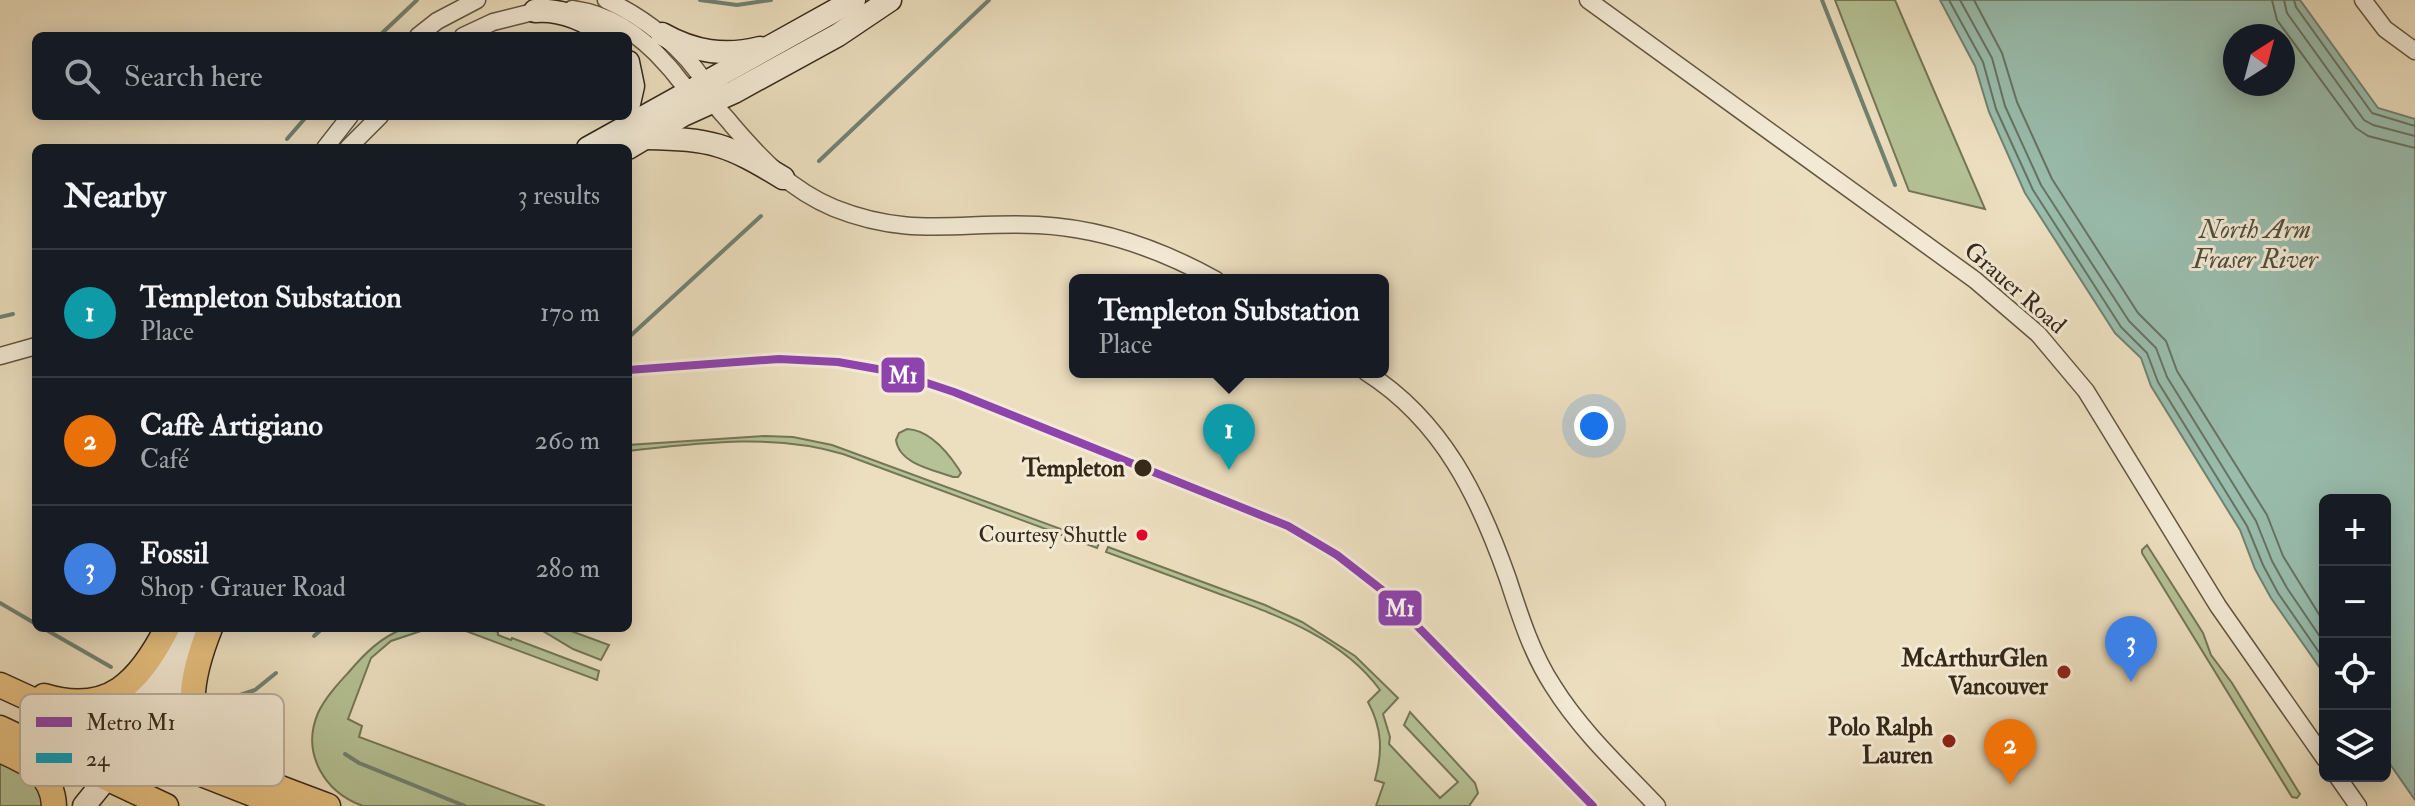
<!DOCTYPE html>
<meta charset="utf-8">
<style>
:root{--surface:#171b24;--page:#242831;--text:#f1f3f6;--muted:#9ea1a6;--line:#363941;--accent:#ea580c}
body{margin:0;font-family:"IM FELL Double Pica",serif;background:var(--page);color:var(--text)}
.controls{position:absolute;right:24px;bottom:24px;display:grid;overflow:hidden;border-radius:12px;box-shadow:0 4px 20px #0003}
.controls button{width:72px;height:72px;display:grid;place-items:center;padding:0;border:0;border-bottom:2px solid var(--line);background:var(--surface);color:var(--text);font:40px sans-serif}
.compass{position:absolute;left:2223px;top:24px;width:72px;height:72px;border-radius:50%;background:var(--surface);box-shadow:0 4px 20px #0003;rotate:36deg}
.you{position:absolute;left:1594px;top:426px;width:28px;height:28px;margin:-20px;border:6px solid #fff;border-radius:50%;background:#1a73e8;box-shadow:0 0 0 12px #1a73e833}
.badge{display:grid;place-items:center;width:52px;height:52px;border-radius:50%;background:var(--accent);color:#fff;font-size:26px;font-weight:700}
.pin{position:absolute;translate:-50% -66px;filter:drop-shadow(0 2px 4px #0008)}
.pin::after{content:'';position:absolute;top:42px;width:28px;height:24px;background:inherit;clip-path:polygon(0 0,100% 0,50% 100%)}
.popup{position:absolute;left:1069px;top:274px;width:320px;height:104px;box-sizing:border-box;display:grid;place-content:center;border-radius:12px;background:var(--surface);filter:drop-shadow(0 2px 6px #0005);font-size:26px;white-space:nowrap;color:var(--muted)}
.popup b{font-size:30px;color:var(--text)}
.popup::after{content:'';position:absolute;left:50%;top:100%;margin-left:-16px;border:16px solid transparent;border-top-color:var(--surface)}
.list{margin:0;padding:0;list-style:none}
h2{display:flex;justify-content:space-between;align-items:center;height:104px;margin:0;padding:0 32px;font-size:34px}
h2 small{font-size:26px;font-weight:400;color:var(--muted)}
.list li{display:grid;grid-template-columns:52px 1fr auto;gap:24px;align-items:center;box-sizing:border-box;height:128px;padding:0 32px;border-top:2px solid var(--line)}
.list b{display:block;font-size:30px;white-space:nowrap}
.list p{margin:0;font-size:26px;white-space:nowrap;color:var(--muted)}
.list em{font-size:26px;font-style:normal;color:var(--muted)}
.icon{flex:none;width:44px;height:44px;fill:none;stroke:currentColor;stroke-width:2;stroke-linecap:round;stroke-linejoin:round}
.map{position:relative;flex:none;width:2415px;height:806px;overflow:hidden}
.search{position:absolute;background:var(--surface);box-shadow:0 4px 20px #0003;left:32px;top:32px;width:600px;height:88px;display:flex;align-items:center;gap:20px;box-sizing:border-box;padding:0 28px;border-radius:12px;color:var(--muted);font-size:30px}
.panel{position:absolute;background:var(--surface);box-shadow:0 4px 20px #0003;left:32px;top:144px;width:600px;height:488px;border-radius:12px}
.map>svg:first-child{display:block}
</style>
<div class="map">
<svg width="2415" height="806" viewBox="0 0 2415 806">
<rect width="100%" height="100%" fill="#ecdfbf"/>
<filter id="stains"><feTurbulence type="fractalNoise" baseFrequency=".0025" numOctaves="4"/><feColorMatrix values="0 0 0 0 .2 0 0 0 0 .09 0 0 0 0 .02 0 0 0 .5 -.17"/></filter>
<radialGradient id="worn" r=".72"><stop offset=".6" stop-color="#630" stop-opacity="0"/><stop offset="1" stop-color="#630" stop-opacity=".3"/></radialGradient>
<!-- green -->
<g fill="#b4c295" stroke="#747657" stroke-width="2">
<path d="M1835,0H1895L1985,209L1909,191Z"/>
<path d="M907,429C929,430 946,450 958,468L961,473L958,477H953C934,470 899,464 896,440L899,433Z"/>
<path d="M765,436L793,437L832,445L1099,543L1097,548L843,454C774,433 699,443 628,451V445Z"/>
<path d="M2147,545L2203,633L2211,655L2232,683L2298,791L2300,794L2297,798L2292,797L2142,553V550Z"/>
<path d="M1108,547L1265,605L1302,622L1355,656L1398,698L1383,714L1390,737L1389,744L1440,798L1458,782L1404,725L1410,712L1475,783L1478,793L1469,806H1376L1384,783L1375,780C1383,751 1382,728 1368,702L1380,690C1341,637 1276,615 1217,593C1180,579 1143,566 1106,552Z"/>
<path d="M405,628H486L498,632V635L511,640L512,638L599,671L597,680L466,631L427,629L391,641L371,658L348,719L362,726L359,737L545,806H363C324,792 301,753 318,713C325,698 337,685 348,673C365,653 381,637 405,628Z"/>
<path d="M538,628H563L609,645L601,660L573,649Z"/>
<path d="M0,760L39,784L44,806H0Z"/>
</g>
<!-- water -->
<path fill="#99bdad" stroke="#718272" stroke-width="2" fill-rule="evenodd" d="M1940,0H2300L2378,108L2415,119V800L2385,757V500H2325V675L2271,598L2255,569L2240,530L2151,386L2141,358L2115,333L2025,193L1989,112L1975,66ZM2235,36H2283V84H2235Z"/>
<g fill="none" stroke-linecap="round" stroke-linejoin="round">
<!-- shore -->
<g stroke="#677363" stroke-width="2">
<path d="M1949,0L1983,62L1996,109L2033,190L2121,327L2147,353L2158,382L2247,526L2263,565L2278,593L2325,661"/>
<path d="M1960,0L1992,58L2005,106L2041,185L2129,321L2156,348L2167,377L2256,521L2272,561L2287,588L2325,644"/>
<path d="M1974,0L2002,53L2017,102L2052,179L2138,313L2166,341L2177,371L2267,515L2283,556L2325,624"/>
<path d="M2272,0L2277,20L2356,128L2368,136L2415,148"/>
<path d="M2284,0L2287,13L2364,120L2373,125L2415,136"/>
<path d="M2294,0L2296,7L2372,113L2415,126"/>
</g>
<!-- stream -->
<g stroke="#718272" stroke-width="4">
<path d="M700,0L737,5L771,0"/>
<path d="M1822,0L1895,185"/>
<path d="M379,36L417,0"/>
<path d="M287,139L307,116"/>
<path d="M819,161L989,0"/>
<path d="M0,317L13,314"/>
<path d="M628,338L761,216"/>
<path d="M0,603L36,624"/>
<path d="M43,628L111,667"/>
<path d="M314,636L323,628"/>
<path d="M219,702L255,690L276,673"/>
<path d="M345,754L359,763L465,806"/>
</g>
<defs>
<g id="street">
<path d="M606,0C642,16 686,49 706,85C709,90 710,97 713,102C718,110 726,117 732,125C762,160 791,190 834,208C911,239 962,221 1038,225C1100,228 1162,250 1216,280"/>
<path d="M1588,0L1975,280L2038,334L2086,391L2218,606L2325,759"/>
<path d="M2363,0L2385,29L2415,51"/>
<path d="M572,9C610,14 642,36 667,65C677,75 684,90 698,95"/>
<path d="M418,36L437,21L477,0"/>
<path d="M463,36L493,22L545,9"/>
<path d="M325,148L350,116"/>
<path d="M348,148L380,116"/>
<path d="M0,356L36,346"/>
<path d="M1366,372C1443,421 1479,497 1508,579C1520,616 1532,654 1553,686C1581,731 1621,768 1657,806"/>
<path d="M2337,776L2358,806"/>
</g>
<g id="secondary">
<path d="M535,11C562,9 585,19 607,36"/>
<path d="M662,34C694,52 725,57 760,48"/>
<path d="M628,62L633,86L628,108"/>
<path d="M646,138C712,139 727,144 783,178"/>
<path d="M588,148L854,0"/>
<path d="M628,148L683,115L734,92L838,35L890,0"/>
<path d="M115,755L132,719L184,628"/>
<path d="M84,806L149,726L201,640"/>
</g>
<g id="primary">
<path d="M210,628C159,756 227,767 328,806"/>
<path d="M0,685L153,755L283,806"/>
<path d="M44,696C109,716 140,681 167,628"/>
<path d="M0,728L166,806"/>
<path d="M0,750C27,762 53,773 54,806"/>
</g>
</defs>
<!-- street casing -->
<use href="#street" stroke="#635642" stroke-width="19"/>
<!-- secondary casing -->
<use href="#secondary" stroke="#352919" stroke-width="25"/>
<!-- primary casing -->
<use href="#primary" stroke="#352919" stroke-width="27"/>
<!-- street -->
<use href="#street" stroke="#f3ead5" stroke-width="16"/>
<!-- secondary -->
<use href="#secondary" stroke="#f3ead5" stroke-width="22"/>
<!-- primary -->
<use href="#primary" stroke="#e6c080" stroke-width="24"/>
<defs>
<path id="metro-1" d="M628,370L779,359L838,362L894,372L954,392L1288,526L1337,555L1382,590L1593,806"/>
</defs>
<!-- metro-1 casing -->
<use href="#metro-1" stroke="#f3ead5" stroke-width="14"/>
<!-- metro-1 -->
<use href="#metro-1" stroke="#8e44ad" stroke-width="8"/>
</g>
<!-- markers -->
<circle fill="#352919" stroke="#f3ead5" stroke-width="3" cx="1143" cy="468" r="10"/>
<circle fill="#e4002b" stroke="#f3ead5" stroke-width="3" cx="1142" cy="535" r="7"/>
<g fill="#8f2418" stroke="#f3ead5" stroke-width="3">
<circle cx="2064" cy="672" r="8"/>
<circle cx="1949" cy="741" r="8"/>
</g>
<g text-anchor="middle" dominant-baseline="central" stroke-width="6" stroke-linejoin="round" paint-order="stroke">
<!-- bus labels -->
<g font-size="22" fill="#352919" stroke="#f3ead5" text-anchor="end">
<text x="1127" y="535">Courtesy Shuttle</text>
</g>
<!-- street labels -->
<g font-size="24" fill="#352919" stroke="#f3ead5">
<text transform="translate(2015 288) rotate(41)">Grauer Road</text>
</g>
<!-- stop labels -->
<g font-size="24" font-weight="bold" fill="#352919" stroke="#f3ead5" text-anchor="end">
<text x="1125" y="468">Templeton</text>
</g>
<!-- poi labels -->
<g font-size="24" font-weight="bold" fill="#352919" stroke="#f3ead5" text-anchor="end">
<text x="2048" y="658">McArthurGlen<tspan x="2048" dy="28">Vancouver</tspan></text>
<text x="1933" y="727">Polo Ralph<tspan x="1933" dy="28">Lauren</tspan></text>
</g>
<!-- water labels -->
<g font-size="26" font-style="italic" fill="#4e4e3e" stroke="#f3ead5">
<text x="2255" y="230">North Arm<tspan x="2255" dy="30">Fraser River</tspan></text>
</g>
</g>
<!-- legend -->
<rect x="20" y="694" width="264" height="92" rx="12" fill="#f3ead5" stroke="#bab09d" stroke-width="2"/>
<rect x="36" y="717" width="36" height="10" fill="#8e44ad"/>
<rect x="36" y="753" width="36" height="10" fill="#03a3c5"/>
<g font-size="22" fill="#352919">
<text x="86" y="730">Metro M1</text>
<text x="86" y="766">24</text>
</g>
<g stroke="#f3ead5" stroke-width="3">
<rect x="880" y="356" width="46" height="38" rx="8" fill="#8e44ad"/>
<rect x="1377" y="589" width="46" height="38" rx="8" fill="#8e44ad"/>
</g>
<g font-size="22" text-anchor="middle" font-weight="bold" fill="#fff">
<text x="903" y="383">M1</text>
<text x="1400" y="616">M1</text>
</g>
<rect width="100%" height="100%" filter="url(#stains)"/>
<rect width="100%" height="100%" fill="url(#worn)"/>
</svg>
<div class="controls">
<button>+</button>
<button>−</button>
<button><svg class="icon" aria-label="locate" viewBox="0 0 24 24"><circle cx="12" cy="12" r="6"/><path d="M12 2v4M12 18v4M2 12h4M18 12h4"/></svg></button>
<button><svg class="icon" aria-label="layers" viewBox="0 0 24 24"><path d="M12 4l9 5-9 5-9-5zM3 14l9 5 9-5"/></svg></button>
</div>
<svg class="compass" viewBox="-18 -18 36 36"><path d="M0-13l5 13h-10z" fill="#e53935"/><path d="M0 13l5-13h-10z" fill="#9ea1a6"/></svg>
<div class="you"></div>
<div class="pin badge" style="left:1229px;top:470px;background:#0f9aa8">1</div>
<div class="popup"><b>Templeton Substation</b>Place</div>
<div class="pin badge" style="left:2010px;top:785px;background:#e8710a">2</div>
<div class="pin badge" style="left:2131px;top:682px;background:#3f7fe0">3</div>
<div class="search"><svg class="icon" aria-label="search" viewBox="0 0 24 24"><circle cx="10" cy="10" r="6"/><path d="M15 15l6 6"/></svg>Search here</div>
<section class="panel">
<h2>Nearby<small>3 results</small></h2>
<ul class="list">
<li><span class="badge" style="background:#0f9aa8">1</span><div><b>Templeton Substation</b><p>Place</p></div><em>170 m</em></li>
<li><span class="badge" style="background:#e8710a">2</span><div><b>Caffè Artigiano</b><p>Café</p></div><em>260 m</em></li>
<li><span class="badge" style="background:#3f7fe0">3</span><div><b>Fossil</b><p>Shop · Grauer Road</p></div><em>280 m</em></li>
</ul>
</section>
</div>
